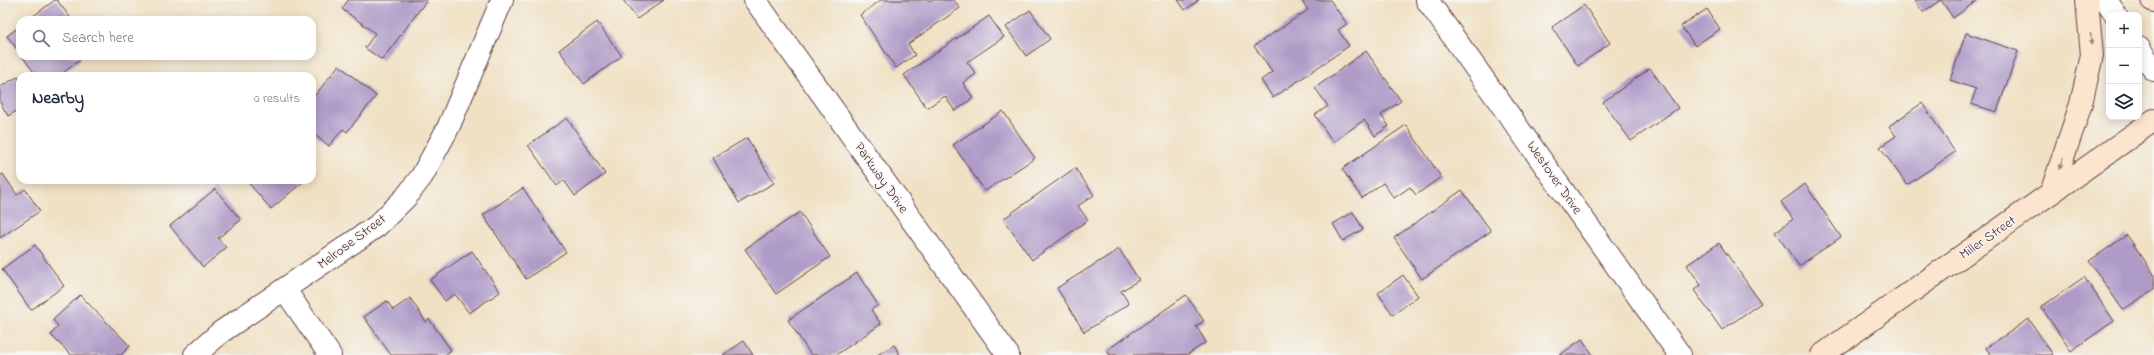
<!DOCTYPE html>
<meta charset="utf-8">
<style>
:root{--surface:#fff;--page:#f2f2f3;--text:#1f2937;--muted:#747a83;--line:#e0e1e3}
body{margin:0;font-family:"Indie Flower",sans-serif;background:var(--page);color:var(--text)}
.controls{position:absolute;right:12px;top:12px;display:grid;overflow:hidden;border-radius:8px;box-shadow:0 2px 10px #0003}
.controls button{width:36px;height:36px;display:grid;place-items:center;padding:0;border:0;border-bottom:1px solid var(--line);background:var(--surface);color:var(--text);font:20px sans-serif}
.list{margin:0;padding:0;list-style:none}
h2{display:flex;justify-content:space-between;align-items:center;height:52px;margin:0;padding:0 16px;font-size:17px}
h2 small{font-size:13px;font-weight:400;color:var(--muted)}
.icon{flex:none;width:22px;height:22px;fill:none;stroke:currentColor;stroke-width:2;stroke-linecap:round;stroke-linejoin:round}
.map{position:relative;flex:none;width:2154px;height:355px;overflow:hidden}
.search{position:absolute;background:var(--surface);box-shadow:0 2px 10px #0003;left:16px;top:16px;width:300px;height:44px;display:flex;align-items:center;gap:10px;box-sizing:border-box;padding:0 14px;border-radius:12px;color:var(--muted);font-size:15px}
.panel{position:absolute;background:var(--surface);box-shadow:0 2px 10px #0003;left:16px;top:72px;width:300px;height:112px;border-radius:12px}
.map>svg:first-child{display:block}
</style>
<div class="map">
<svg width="2154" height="355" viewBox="0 0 2154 355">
<rect width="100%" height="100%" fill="#f6f6f2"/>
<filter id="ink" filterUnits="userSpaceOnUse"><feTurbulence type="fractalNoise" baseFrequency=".025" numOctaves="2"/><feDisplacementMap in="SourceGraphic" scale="8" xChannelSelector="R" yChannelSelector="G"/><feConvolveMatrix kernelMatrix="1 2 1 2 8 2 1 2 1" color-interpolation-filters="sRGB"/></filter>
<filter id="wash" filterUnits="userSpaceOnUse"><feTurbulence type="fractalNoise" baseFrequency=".012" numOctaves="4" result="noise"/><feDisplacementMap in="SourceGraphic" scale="16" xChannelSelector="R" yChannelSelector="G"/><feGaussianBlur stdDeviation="0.9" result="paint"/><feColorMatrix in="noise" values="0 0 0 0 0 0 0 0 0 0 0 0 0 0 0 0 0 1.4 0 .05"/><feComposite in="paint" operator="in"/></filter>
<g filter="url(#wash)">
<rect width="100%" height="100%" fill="#f0e1c4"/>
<g id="blocks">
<!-- building -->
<g fill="#ae9bc7">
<path d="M55,0H57L72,20H28Z"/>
<path d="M348,0H427L382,60L365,48L375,33L342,9Z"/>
<path d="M623,0H664L637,19Z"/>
<path d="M881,0H954L960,8L908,44L915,55L896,68L860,15Z"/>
<path d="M1178,0H1199L1185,10Z"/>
<path d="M1301,0H1330L1347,24L1338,30L1349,46L1273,98L1261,80L1272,72L1254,46L1308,10Z"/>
<path d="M1914,0H1978L1953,18L1941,0L1923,12Z"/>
<path d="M1584,5L1610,43L1578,66L1552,27Z"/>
<path d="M1707,9L1720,29L1695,46L1681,26Z"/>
<path d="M1030,10L1050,39L1026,56L1006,27Z"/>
<path d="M989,16L1004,37L967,62L976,74L963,83L973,98L955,111L945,96L927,108L904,75Z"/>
<path d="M597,22L622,56L584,84L559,50Z"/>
<path d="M20,26V53L7,36Z"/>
<path d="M1966,33L2018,51L1997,112L1971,104L1976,89L1950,80Z"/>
<path d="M1366,51L1401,101L1381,115L1389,126L1375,136L1364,120L1333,142L1315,115L1328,106L1315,88Z"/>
<path d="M22,56H79L81,59L59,76H37Z"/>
<path d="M339,65L376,96L347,132L343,129L329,146L312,133V99Z"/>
<path d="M1650,68L1678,108L1631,141L1603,102Z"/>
<path d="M19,76L20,109L8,116L0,102V87Z"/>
<path d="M1922,103L1955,152L1907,185L1880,147L1896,136L1889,126Z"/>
<path d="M1003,111L1035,158L985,191L953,145Z"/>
<path d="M567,118L605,174L575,196L564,180L557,186L528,145Z"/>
<path d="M1406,125L1441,177L1416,195L1410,187L1394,198L1383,183L1362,198L1342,169Z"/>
<path d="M747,138L774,183L739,203L713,158Z"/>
<path d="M1075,168L1094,195L1078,206L1088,220L1032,260L1003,219Z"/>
<path d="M3,174L17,195L25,189L40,211L0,238V176Z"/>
<path d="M246,180H305L271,209Z"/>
<path d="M1805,184L1841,237L1799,266L1775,232L1793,219L1781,202Z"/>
<path d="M523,188L566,252L526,279L483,215Z"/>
<path d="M215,189L241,220L218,238L226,248L203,267L170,226Z"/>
<path d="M1462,190L1491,231L1422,279L1394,238Z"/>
<path d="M800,212L830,257L776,294L745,249Z"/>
<path d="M1353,212L1363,229L1343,241L1333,224Z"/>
<path d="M2127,235L2154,274V289L2123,310L2089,261Z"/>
<path d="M1719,243L1761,303L1722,330L1694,290L1701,285L1687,265Z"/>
<path d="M35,245L64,286L31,310L2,269Z"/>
<path d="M1119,249L1139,280L1121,291L1129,304L1084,332L1057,288Z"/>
<path d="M472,251L500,292L469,313L455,294L445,301L430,280Z"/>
<path d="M857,273L878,305L871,310L881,324L836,355H811L788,320Z"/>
<path d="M1403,275L1418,296L1393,315L1378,293Z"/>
<path d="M2084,277L2114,321L2071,351L2041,307Z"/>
<path d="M80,295L130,346L121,355H71L51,335L58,326L53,320Z"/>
<path d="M1186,295L1204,321L1196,326L1206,342L1187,355H1110L1107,350Z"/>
<path d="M410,298L426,322L429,319L451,350L445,355H391L364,317L387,301L393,310Z"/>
<path d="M2029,319L2053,355H1991L1986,348Z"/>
<path d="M1582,339L1593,355H1560Z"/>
<path d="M744,341L753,355H723Z"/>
<path d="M894,345L900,355H877Z"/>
</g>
</g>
</g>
<g filter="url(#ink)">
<use href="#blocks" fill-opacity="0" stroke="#633c42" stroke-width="1"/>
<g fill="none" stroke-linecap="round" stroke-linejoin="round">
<defs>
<g id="street">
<path d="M755,0L1008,355"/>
<path d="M1427,0L1680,355"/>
<path d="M2106,0L2116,15"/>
<path d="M2139,48L2154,70"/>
<path d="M285,290L330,355"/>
<path d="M195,355L221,332L377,226L406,197L422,176L448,128L502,0"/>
</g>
<g id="secondary">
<path d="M2152,0L2154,1"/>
<path d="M2051,193L2081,104L2092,55L2087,0"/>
<path d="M1822,355L2154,120"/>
</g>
</defs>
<!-- street casing -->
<use href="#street" stroke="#633c42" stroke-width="24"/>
<!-- secondary casing -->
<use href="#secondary" stroke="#633c42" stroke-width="24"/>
<!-- street -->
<use href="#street" stroke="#fff" stroke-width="22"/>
<!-- secondary -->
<use href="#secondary" stroke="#fbe5cf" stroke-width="22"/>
</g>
<!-- one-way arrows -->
<defs><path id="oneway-solid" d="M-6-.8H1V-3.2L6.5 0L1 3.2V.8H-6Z"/></defs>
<g fill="#a2827d">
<use href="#oneway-solid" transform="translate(2091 39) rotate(84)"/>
<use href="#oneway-solid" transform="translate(2061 164) rotate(109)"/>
</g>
</g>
<g text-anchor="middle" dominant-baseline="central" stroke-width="3" stroke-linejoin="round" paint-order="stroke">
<!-- street labels -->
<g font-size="14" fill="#4a1f2b" stroke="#f6f6f2">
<text transform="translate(881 178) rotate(55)">Parkway Drive</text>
<text transform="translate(1554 178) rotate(55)">Westover Drive</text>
<text transform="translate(1988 238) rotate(-35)">Miller Street</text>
<text transform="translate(352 242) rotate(-37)">Melrose Street</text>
</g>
</g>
</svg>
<div class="controls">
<button>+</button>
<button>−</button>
<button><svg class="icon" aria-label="layers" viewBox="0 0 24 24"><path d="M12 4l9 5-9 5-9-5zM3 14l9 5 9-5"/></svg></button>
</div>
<div class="search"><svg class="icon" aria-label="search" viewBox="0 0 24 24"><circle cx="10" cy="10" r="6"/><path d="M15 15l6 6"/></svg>Search here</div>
<section class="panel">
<h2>Nearby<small>0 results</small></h2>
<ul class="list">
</ul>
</section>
</div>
